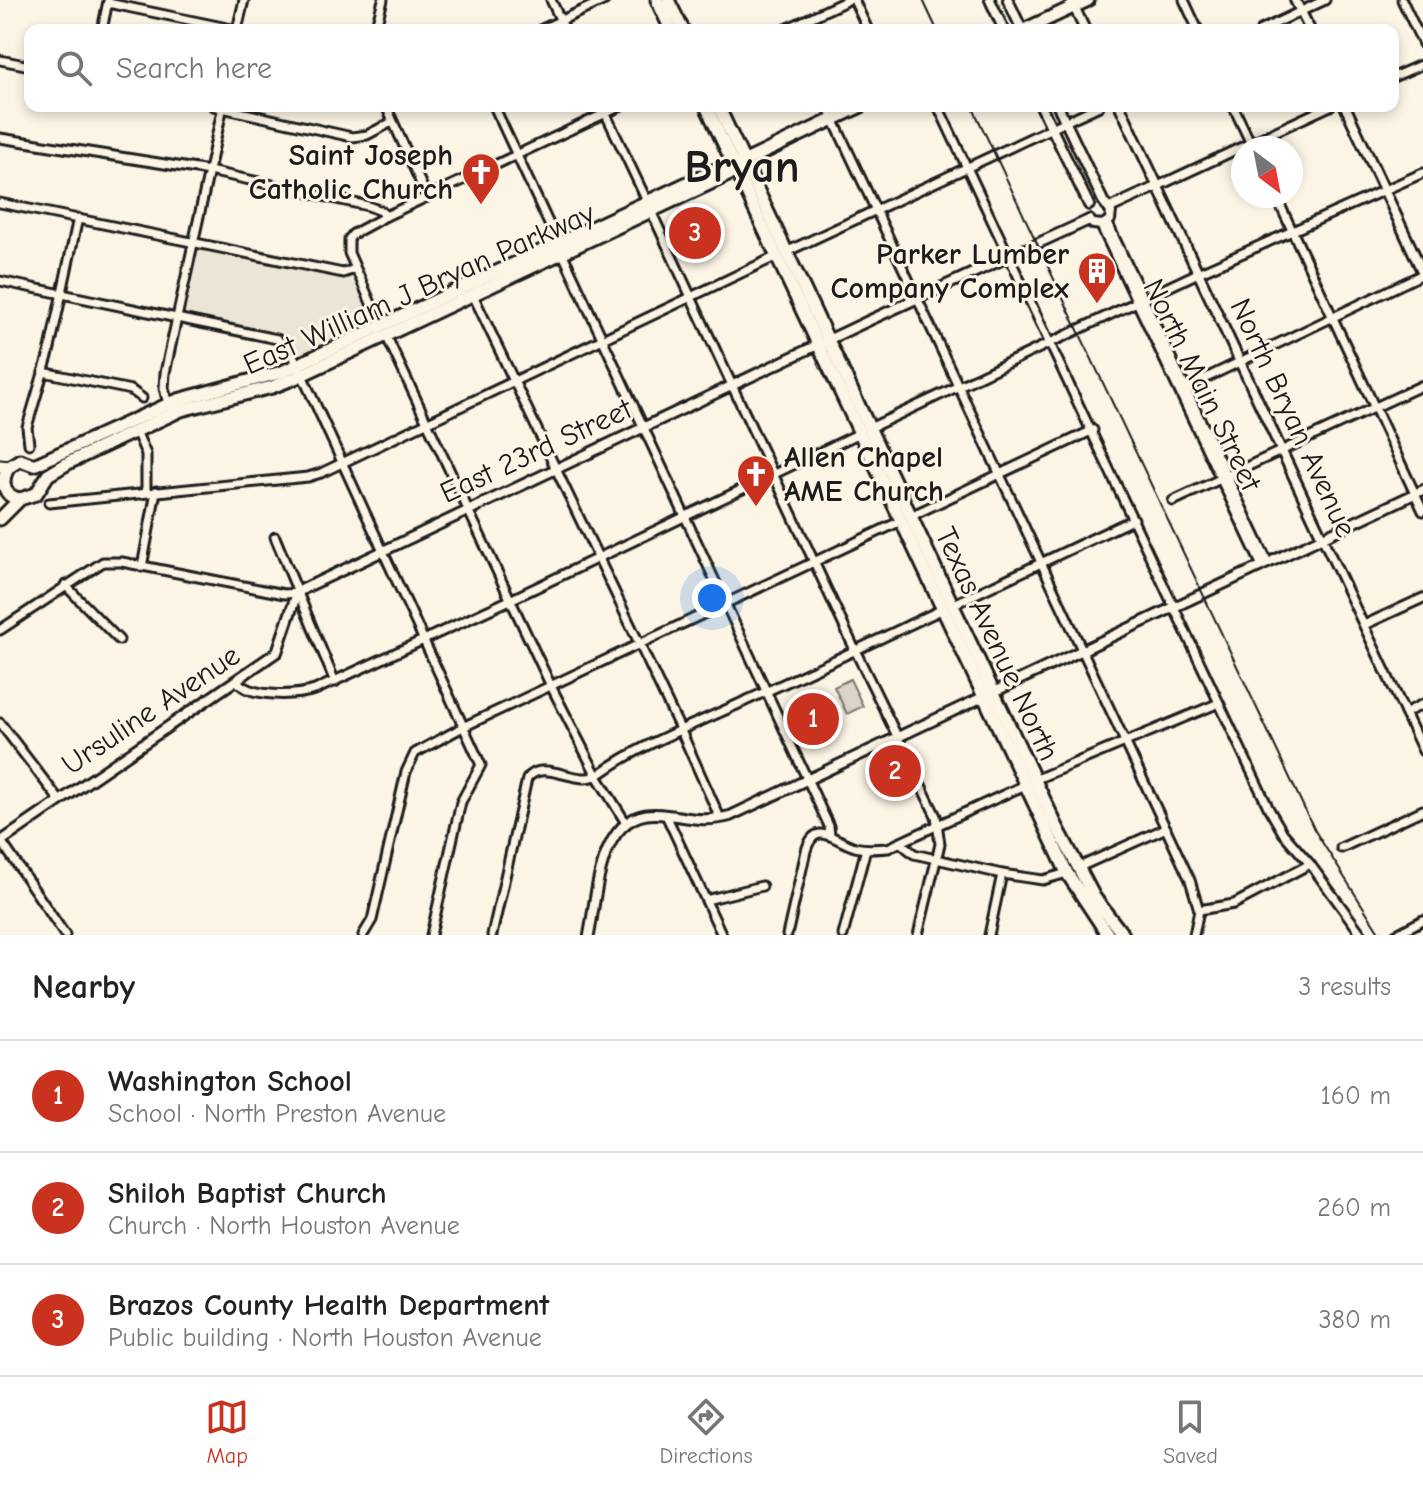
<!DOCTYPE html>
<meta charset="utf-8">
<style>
:root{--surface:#fff;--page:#f2f2f2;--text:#222;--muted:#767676;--line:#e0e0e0;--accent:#c8321e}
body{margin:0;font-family:"Comic Neue",sans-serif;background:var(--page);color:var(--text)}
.compass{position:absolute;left:1231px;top:136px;width:72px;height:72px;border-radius:50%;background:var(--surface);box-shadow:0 4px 12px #0003;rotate:148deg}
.you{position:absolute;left:712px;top:598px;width:28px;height:28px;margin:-20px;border:6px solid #fff;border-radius:50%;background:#1a73e8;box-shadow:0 0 0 12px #1a73e833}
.badge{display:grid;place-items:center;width:52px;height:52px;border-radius:50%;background:var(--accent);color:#fff;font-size:26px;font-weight:700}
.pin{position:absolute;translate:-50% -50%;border:4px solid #fff;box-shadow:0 2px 8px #0006}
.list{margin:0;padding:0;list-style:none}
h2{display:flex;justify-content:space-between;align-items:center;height:104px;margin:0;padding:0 32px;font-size:34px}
h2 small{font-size:26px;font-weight:400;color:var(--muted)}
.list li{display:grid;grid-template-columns:52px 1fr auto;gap:24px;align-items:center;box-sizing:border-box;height:112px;padding:0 32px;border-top:2px solid var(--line)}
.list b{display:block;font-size:30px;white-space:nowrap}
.list p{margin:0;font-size:26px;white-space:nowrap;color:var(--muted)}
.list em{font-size:26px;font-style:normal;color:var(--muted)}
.icon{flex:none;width:44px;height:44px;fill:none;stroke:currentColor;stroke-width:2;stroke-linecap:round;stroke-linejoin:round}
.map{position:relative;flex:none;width:1423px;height:935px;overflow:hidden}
.search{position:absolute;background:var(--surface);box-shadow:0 4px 12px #0003;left:24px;right:24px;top:24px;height:88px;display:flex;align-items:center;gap:20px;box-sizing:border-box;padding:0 28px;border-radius:16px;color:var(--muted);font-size:30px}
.sheet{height:440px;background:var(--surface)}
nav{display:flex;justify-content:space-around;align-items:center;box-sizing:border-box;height:112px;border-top:2px solid var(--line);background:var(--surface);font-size:22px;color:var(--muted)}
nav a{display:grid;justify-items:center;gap:4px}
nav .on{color:var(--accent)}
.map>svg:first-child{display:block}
</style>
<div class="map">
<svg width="1423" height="935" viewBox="0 0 1423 935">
<rect width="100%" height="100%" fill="#fcf5e5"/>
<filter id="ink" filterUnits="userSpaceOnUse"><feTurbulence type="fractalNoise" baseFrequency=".0125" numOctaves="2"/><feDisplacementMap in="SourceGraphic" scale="16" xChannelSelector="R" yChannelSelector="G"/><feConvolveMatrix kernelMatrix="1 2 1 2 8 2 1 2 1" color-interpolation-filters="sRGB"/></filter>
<g filter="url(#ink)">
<!-- built -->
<path fill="#ebe5d6" d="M198,249L335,276L351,275L373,324L302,358L285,336L185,315Z"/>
<!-- pitch -->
<path fill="#dbd5c8" stroke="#7c7872" stroke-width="2" d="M850,679L863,706L847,714L834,687Z"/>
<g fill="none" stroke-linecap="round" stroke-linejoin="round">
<defs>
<g id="minor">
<path d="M551,0L565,30"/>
<path d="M854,0L868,30"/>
<path d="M1184,0L1198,30"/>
<path d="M1402,0L1423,44"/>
<path d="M108,3L237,30"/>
<path d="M102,30L108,1"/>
<path d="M237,30L244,0"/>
<path d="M375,30L383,0"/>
<path d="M540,30L605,0"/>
<path d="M784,30L848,0"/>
<path d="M1261,30L1325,0"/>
<path d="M0,60L30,66"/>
<path d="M1393,77L1423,64"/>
<path d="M213,106L352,137L367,135L392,122"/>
<path d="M386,106L427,197"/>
<path d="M494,106L829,826L830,835"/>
<path d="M602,106L647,201"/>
<path d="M827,106L1190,880L1199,910L1194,935"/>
<path d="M938,106L1269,809L1283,833L1310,864L1362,935"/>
<path d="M1233,106L1253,148"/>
<path d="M0,138L209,171L368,206L381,211L386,216"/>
<path d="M1158,186L1330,106"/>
<path d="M1276,196L1423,511"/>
<path d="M0,203L343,273L355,269"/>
<path d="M651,211L855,650L936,816L940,844L918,935"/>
<path d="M786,252L1099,106"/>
<path d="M0,281L277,339L292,353L481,765L461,802L431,935"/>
<path d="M473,295L681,731L720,818"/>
<path d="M381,326L349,253V239L353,234L386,216L621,106"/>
<path d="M386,335L551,686L597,776L626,823"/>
<path d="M43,372L131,390L142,398"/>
<path d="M1181,390L1423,274"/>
<path d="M168,404L164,388L165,373L223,106"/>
<path d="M870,428L1198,273L1423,173"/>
<path d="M136,431L146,454V492"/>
<path d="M29,444L27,427L49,353L78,218"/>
<path d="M1173,501L1423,385"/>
<path d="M49,503L308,477L321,473L777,256"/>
<path d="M911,516L1093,430"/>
<path d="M275,537L335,682"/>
<path d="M1322,537L1423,751"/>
<path d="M142,567L156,491"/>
<path d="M65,585L119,640"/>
<path d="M952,605L1134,519"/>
<path d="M1364,625L1423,598"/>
<path d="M0,630L103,562H122L284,594L297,593"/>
<path d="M237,681C250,698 295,696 315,690L510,600L860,433"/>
<path d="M1405,713L1423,704"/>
<path d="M0,723L60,801"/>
<path d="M1034,780L1219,703"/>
<path d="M666,815L722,935"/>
<path d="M1,841L65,935"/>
<path d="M901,843L914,854L1002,874L1043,880L1067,873"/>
<path d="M1341,848L1423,810"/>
<path d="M1077,868L1166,828"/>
<path d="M706,900L762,886"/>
<path d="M1199,910L1234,904L1310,864"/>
<path d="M363,935L372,920L406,772L415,753L463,727L901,521"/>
<path d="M492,935L527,779C544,756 578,790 601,773C643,743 696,724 743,702C810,672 877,640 943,609"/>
<path d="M787,935L806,851C815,819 835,841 855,847C866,850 877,849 888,848L1025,785"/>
<path d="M843,935L866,849"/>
<path d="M989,935L1002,874"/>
<path d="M1395,935L1423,920"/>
</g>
<g id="tertiary">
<path d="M990,0L1004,30"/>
<path d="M1008,0L1022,30"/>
<path d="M1071,0L1085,30"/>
<path d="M1295,0L1310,30"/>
<path d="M1041,106L1089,205"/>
<path d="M1058,106L1103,201L1111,212L1110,220L1103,225L1093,224L1089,220"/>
<path d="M1120,106L1322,537"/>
<path d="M1345,106L1423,273"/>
<path d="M1110,208L1158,186"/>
<path d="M1107,223L1267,562"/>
<path d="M1101,225L1262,565"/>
<path d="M0,842L277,652L297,593L305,588L868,321L1089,220"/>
<path d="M589,935C597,895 599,813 655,814C685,815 698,824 730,816L1423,490"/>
</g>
<g id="primary">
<path d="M657,0L671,30"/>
<path d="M668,0L683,30"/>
<path d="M1024,30L1088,0"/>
<path d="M706,106L1067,873L1108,935"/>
<path d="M718,106L1056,825L1094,897L1123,935"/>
<path d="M0,466L9,467L20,460L34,465L178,400L282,372L726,165L735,166"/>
<path d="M9,467C0,480 3,497 20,499"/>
<path d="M0,519L20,499L36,494L48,475L70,462L181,410L272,387L295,378L730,174L735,166L861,106"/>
</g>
</defs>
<!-- minor casing -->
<use href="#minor" stroke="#1c1c1c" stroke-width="13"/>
<!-- tertiary casing -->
<use href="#tertiary" stroke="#1c1c1c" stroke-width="14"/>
<!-- primary casing -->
<use href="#primary" stroke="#1c1c1c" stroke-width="17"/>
<!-- minor -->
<use href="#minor" stroke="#fcf5e5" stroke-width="7"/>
<!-- tertiary -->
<use href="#tertiary" stroke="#fcf5e5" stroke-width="8"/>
<!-- primary -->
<use href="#primary" stroke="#fcf5e5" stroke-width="11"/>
<!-- rail -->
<g stroke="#1c1c1c" stroke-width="2">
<path d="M923,0L937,30"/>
<path d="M972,106L1315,831L1381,935"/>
</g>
</g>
</g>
<!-- icons -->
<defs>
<symbol id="church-pin" viewBox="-11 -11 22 30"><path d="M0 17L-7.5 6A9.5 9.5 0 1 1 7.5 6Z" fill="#c8321e" stroke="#fcf5e5"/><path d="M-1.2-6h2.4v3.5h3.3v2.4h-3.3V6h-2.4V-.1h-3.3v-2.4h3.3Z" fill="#fff"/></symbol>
<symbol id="building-pin" viewBox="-11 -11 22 30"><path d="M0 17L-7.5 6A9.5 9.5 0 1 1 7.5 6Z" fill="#c8321e" stroke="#fcf5e5"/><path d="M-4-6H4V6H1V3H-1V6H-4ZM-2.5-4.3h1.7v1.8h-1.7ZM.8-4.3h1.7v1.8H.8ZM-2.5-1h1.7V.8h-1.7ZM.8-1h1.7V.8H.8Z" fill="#fff"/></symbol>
</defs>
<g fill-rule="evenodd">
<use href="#church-pin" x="459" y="150" width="44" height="60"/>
<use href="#building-pin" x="1075" y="249" width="44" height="60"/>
<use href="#church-pin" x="734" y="452" width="44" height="60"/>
</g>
<g text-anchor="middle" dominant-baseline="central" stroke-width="6" stroke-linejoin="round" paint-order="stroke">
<!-- poi labels -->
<g font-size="30" font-weight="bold" fill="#1c1c1c" stroke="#fcf5e5" text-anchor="end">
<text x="453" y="155">Saint Joseph<tspan x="453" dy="34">Catholic Church</tspan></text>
<text x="1069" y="254">Parker Lumber<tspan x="1069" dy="34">Company Complex</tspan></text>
<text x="784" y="457" text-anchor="start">Allen Chapel<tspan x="784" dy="34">AME Church</tspan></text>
</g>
<!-- street labels -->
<g font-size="30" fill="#1c1c1c" stroke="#fcf5e5">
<text transform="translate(419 289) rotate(-24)">East William J Bryan Parkway</text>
<text transform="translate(1202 385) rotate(64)">North Main Street</text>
<text transform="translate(1293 418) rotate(65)">North Bryan Avenue</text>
<text transform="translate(536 451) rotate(-25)">East 23rd Street</text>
<text transform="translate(997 644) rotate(65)">Texas Avenue North</text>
<text transform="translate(151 710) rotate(-34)">Ursuline Avenue</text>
</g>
<!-- town labels -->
<g font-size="46" font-weight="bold" fill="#1c1c1c" stroke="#fcf5e5">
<text x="742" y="167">Bryan</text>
</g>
</g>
</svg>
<svg class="compass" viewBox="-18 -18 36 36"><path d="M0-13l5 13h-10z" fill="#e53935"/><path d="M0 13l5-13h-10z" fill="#767676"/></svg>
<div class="you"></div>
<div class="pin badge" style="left:813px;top:719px">1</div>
<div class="pin badge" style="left:895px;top:771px">2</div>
<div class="pin badge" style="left:695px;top:233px">3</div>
<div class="search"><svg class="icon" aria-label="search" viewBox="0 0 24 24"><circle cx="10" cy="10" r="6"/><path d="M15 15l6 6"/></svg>Search here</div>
</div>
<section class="sheet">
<h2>Nearby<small>3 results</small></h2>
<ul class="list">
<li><span class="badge">1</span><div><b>Washington School</b><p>School · North Preston Avenue</p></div><em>160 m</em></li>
<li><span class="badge">2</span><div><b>Shiloh Baptist Church</b><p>Church · North Houston Avenue</p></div><em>260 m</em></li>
<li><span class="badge">3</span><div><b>Brazos County Health Department</b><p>Public building · North Houston Avenue</p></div><em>380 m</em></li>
</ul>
</section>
<nav>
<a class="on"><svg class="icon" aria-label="map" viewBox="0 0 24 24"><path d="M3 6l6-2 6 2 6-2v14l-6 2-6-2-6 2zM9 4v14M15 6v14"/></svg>Map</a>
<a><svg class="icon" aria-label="directions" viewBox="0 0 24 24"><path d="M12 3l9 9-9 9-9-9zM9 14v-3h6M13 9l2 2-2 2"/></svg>Directions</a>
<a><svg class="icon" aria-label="saved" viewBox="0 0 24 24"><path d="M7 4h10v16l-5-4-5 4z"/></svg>Saved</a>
</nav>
